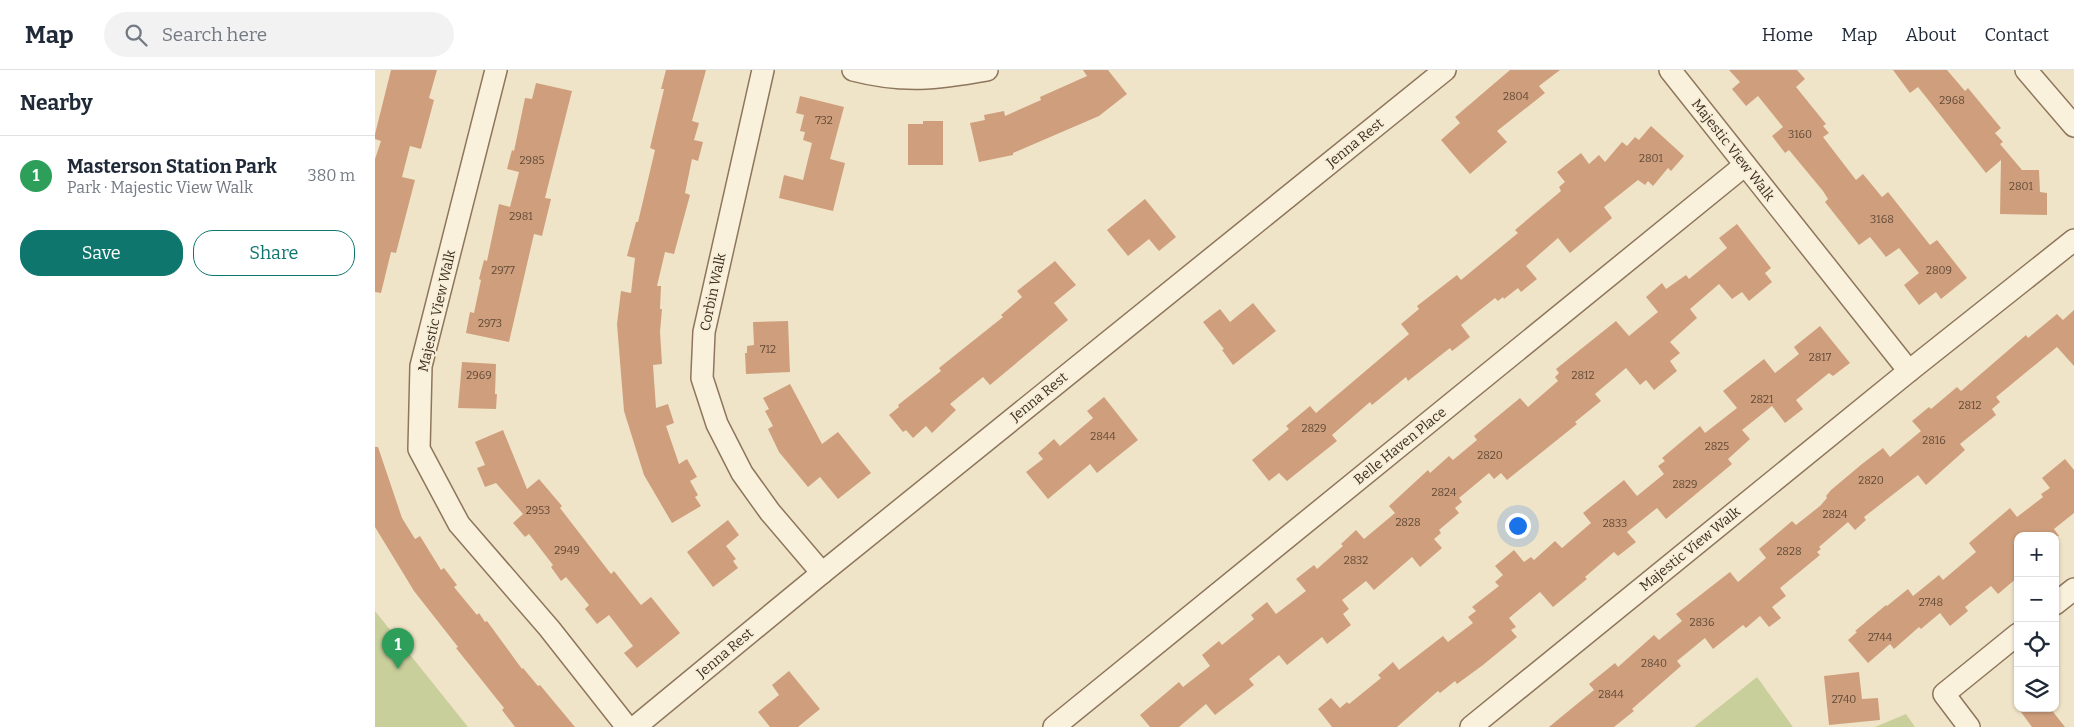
<!DOCTYPE html>
<meta charset="utf-8">
<style>
:root{--surface:#fff;--page:#f2f2f3;--text:#1f2937;--muted:#747a83;--line:#e0e1e3;--accent:#0f766e}
body{margin:0;font-family:Bitter,serif;background:var(--page);color:var(--text)}
.controls{position:absolute;right:15px;bottom:15px;display:grid;overflow:hidden;border-radius:10px;box-shadow:0 1px 4px #0004}
.controls button{width:45px;height:45px;display:grid;place-items:center;padding:0;border:0;border-bottom:1px solid var(--line);background:var(--surface);color:var(--text);font:25px sans-serif}
.you{position:absolute;left:1142px;top:455px;width:18px;height:18px;margin:-12px;border:4px solid #fff;border-radius:50%;background:#1a73e8;box-shadow:0 0 0 8px #1a73e833}
.badge{display:grid;place-items:center;width:32px;height:32px;border-radius:50%;background:var(--accent);color:#fff;font-size:16px;font-weight:700}
.pin{position:absolute;translate:-50% -41px;filter:drop-shadow(0 1px 2px #0008)}
.pin::after{content:'';position:absolute;top:26px;width:18px;height:15px;background:inherit;clip-path:polygon(0 0,100% 0,50% 100%)}
.list{margin:0;padding:0;list-style:none}
h2{display:flex;justify-content:space-between;align-items:center;height:65px;margin:0;padding:0 20px;font-size:21px}
h2 small{font-size:16px;font-weight:400;color:var(--muted)}
.list li{display:grid;grid-template-columns:32px 1fr auto;gap:15px;align-items:center;box-sizing:border-box;height:80px;padding:0 20px;border-top:1px solid var(--line)}
.list b{display:block;font-size:19px;white-space:nowrap}
.list p{margin:0;font-size:16px;white-space:nowrap;color:var(--muted)}
.list em{font-size:16px;font-style:normal;color:var(--muted)}
.actions{display:flex;gap:10px;padding:15px 20px}
.actions a{flex:1;padding:11px 0;border:1px solid var(--accent);border-radius:20px;text-align:center;font-size:18px;color:var(--accent)}
.actions .main{background:var(--accent);color:#fff}
.icon{flex:none;width:28px;height:28px;fill:none;stroke:currentColor;stroke-width:2;stroke-linecap:round;stroke-linejoin:round}
.map{position:relative;flex:none;width:1699px;height:657px;overflow:hidden}
header{display:flex;align-items:center;gap:30px;box-sizing:border-box;height:70px;padding:0 25px;background:var(--surface);border-bottom:1px solid var(--line)}
header strong{font-size:24px}
nav{display:flex;gap:28px;margin-inline-start:auto;font-size:18px}
.search{width:350px;height:45px;background:var(--page);display:flex;align-items:center;gap:12px;box-sizing:border-box;padding:0 18px;border-radius:28px;color:var(--muted);font-size:19px}
main{display:flex}
aside{flex:1;background:var(--surface)}
.map>svg:first-child{display:block}
</style>
<header>
<strong>Map</strong>
<div class="search"><svg class="icon" aria-label="search" viewBox="0 0 24 24"><circle cx="10" cy="10" r="6"/><path d="M15 15l6 6"/></svg>Search here</div>
<nav><a>Home</a><a>Map</a><a>About</a><a>Contact</a></nav>
</header>
<main>
<aside>
<h2>Nearby<small></small></h2>
<ul class="list">
<li><span class="badge" style="background:#2e9e5b">1</span><div><b>Masterson Station Park</b><p>Park · Majestic View Walk</p></div><em>380 m</em></li>
</ul>
<div class="actions"><a class="main">Save</a><a>Share</a></div>
</aside>
<div class="map">
<svg width="1699" height="657" viewBox="0 0 1699 657">
<rect width="100%" height="100%" fill="#f0e4c8"/>
<!-- green -->
<g fill="#c9cf9b">
<path d="M0,541L93,657H0Z"/>
<path d="M1382,607L1418,657H1319Z"/>
<path d="M1531,644L1540,657H1500Z"/>
</g>
<!-- building -->
<g fill="#cf9f7d">
<path d="M16,0H62L54,28L59,30L46,79L35,76L27,107L40,110L21,183L16,182L6,223L0,222V89L6,71L0,69V64Z"/>
<path d="M291,0H331L317,51L324,53L319,70L328,72L323,91L317,89L310,123L315,125L299,184L290,182L282,216H286L285,239H287L285,262L287,294L278,295L281,338L293,334L299,353L291,356L304,394L312,389L322,407L315,411L323,425L320,427L326,436L297,453L269,405L249,341L242,254L246,221L256,223L260,188L252,186L261,152H263L280,80L275,78L289,19H286Z"/>
<path d="M708,0H733L752,24L724,46L638,83V85L604,92L595,53L610,50L609,45L629,41L630,46L666,30L665,27L712,6Z"/>
<path d="M1135,0H1185L1164,16L1170,23L1122,61L1132,72L1095,104L1066,70L1085,53L1080,47Z"/>
<path d="M1354,0H1422L1430,9L1421,17L1451,54L1448,56L1454,63L1448,67L1481,110L1488,104L1507,127L1513,122L1555,175L1562,170L1592,208L1566,229L1561,222L1544,235L1529,215L1544,203L1524,178L1511,187L1495,167L1484,175L1450,132L1453,129L1448,121L1414,80L1410,83L1397,66L1408,57L1383,26L1371,36L1357,19L1365,12Z"/>
<path d="M1518,0H1572L1590,21L1593,18L1626,58L1620,63L1628,72L1625,74L1647,100H1664L1665,122L1672,123V145L1625,144L1626,90L1611,103L1543,17L1535,23Z"/>
<path d="M161,13L197,21L170,128L176,129L167,166L159,164L134,272L91,263L95,242L99,243L106,210L104,209L109,190L112,191L124,134L135,137L144,102L132,99L137,80L139,81L150,28L157,29Z"/>
<path d="M425,26L469,37L455,89L470,93L458,141L404,128L409,105L428,110L437,73L428,70L430,62L425,61L429,45L421,43Z"/>
<path d="M548,51H568V95H533V54H548Z"/>
<path d="M1276,56L1309,86L1296,101L1293,98L1278,116L1273,111L1270,115L1263,110L1229,137L1237,148L1195,183L1183,168L1151,196L1162,209L1146,222L1143,218L1129,229L1128,227L1123,231L1120,228L1086,255L1095,267L1077,281L1075,278L1033,311L1031,307L997,335L995,332L957,365L962,371L912,411L904,403L894,411L877,390L914,359L911,356L935,336L941,343L1034,264L1026,254L1044,239L1042,236L1082,205L1086,210L1143,163L1140,160L1186,121L1184,117L1190,112L1182,102L1206,83L1214,94L1224,85L1230,92L1247,72L1252,76L1260,67L1264,70Z"/>
<path d="M770,129L801,167L784,181L774,169L753,186L732,160Z"/>
<path d="M1362,154L1396,198L1390,203L1397,212L1374,231L1367,222L1357,229L1344,214L1315,239L1322,248L1295,272L1305,283L1295,291L1302,301L1279,320L1271,310L1265,315L1251,298L1220,324L1226,331L1200,352L1202,354L1132,410L1126,403L1119,409L1114,403L1084,428L1087,432L1080,438L1084,443L1064,460L1066,463L1059,469L1067,478L1045,497L1037,487L999,520L991,511L967,530L974,539L968,544L976,555L952,574L947,567L912,595L904,585L874,609L879,615L840,645L831,634L804,657H775L765,645L804,612L808,617L835,596L827,585L844,571L847,575L879,549L876,545L892,532L901,544L931,521L921,509L939,495L942,499L968,476L966,474L981,460L989,469L1020,443L1014,436L1053,400L1055,403L1074,386L1078,390L1102,370L1099,366L1145,328L1153,337L1183,311L1180,307L1184,303L1181,299L1241,251L1254,266L1283,242L1271,227L1287,213L1291,219L1311,205L1314,209L1352,178L1344,168Z"/>
<path d="M680,191L701,215L679,233L693,250L615,315L608,307L575,334L581,340L557,363L551,356L538,368L531,360L528,362L514,345L524,337L523,335L566,301L564,298L628,247L626,245L647,227L642,221Z"/>
<path d="M878,233L901,261L858,295L847,280L849,279L828,252L845,239L855,252Z"/>
<path d="M1699,240V296L1682,277L1621,327L1625,332L1617,339L1621,345L1585,374L1590,380L1551,415L1543,405L1489,447L1491,450L1480,460L1473,452L1444,477L1446,479L1442,482L1445,485L1405,518L1411,526L1397,537L1406,548L1394,557L1385,546L1371,558L1368,555L1338,579L1330,568L1302,591L1306,596L1257,639L1259,641L1239,657H1174L1219,620L1214,614L1240,593L1243,597L1279,565L1284,570L1307,551L1301,544L1355,502L1363,512L1391,488L1384,479L1417,451L1421,455L1445,436L1452,428L1451,426L1456,420L1487,394L1508,378L1515,387L1546,361L1537,351L1554,337L1556,339L1582,317L1586,321L1651,265L1653,268L1682,244L1688,250Z"/>
<path d="M413,251L415,302L371,304L370,283H372V276L379,275L378,252Z"/>
<path d="M1445,256L1475,293L1458,306L1454,303L1421,330L1428,339L1410,353L1397,336L1367,360L1375,369L1353,389L1357,394L1291,449L1282,438L1252,462L1261,472L1243,486L1239,482L1210,507L1212,509L1178,537L1165,522L1134,548L1141,557L1136,560L1142,567L1108,595L1082,614L1080,611L1065,623L1063,621L1022,657H957L943,639L956,628L965,638L972,632L974,634L1006,608L1003,605L1018,592L1024,600L1068,566L1073,572L1098,553L1093,547L1101,541L1097,537L1124,516L1120,512L1128,505L1120,496L1139,480L1149,492L1156,487L1159,490L1180,471L1187,478L1216,453L1208,443L1249,410L1262,426L1289,404L1283,396L1290,391L1287,388L1325,356L1330,363L1362,338L1348,321L1389,289L1400,303L1424,284L1419,277Z"/>
<path d="M87,292L121,294L120,324H122L121,339L83,338Z"/>
<path d="M415,314L447,374L463,362L496,403L463,429L445,407L433,417L404,382L393,359L398,356L390,341L394,339L388,328Z"/>
<path d="M729,327L763,370L722,403L715,394L673,429L651,402L668,389L663,383L679,369L685,376L718,348L712,341Z"/>
<path d="M128,360L152,419L164,409L187,436L185,438L236,504L239,501L266,535L276,527L305,563L262,598L249,583L258,576L234,545L222,554L210,539L214,535L191,507L186,511L176,497L178,495L154,464L150,467L138,453L148,444L121,413L110,417L102,398L110,395L100,372Z"/>
<path d="M0,377H3L27,448L40,469L45,466L66,500L69,498L82,515L79,517L102,545L104,543L110,552L112,551L147,599L148,598L163,616L165,615L200,657H140L127,640L129,638L81,578L83,577L39,521L0,457Z"/>
<path d="M1690,389L1699,400V443L1679,459L1684,466H1643V507L1623,524L1616,516L1590,537L1593,541L1575,556L1565,543L1546,559L1544,557L1519,579L1515,574L1493,593L1473,570L1482,562L1480,561L1511,535L1512,536L1533,519L1538,526L1564,505L1568,510L1601,482L1594,473L1635,438L1642,447L1668,427L1666,424L1675,418L1667,408Z"/>
<path d="M353,450L364,465L351,476L361,489L358,491L363,498L338,517L312,482Z"/>
<path d="M414,601L445,639L423,657H395L383,642L404,625L397,615Z"/>
<path d="M1484,602L1487,629L1503,628L1505,650L1454,655L1449,606Z"/>
<path d="M1643,638H1675L1690,657H1657Z"/>
</g>
<g fill="none" stroke-linecap="round" stroke-linejoin="round">
<defs>
<g id="minor">
<path d="M121,0L46,296L44,379L84,454L174,558L252,657"/>
<path d="M388,0L329,262L327,308L342,354L367,403L395,442L447,503"/>
<path d="M478,0C528,13 562,9 612,0"/>
<path d="M1295,0L1534,301"/>
<path d="M1651,0L1699,56"/>
<path d="M1680,534L1699,519"/>
<path d="M260,657L447,503L1070,0"/>
<path d="M679,657L1370,95"/>
<path d="M1096,657L1534,301L1699,170"/>
<path d="M1594,657L1569,624L1643,564"/>
</g>
</defs>
<!-- minor casing -->
<use href="#minor" stroke="#8d765c" stroke-width="24"/>
<!-- minor -->
<use href="#minor" stroke="#faf1dc" stroke-width="21"/>
</g>
<g text-anchor="middle" dominant-baseline="central" stroke-width="4" stroke-linejoin="round" paint-order="stroke">
<!-- number labels -->
<g font-size="11" fill="#624a37">
<text x="1141" y="26">2804</text>
<text x="1577" y="30">2968</text>
<text x="449" y="50">732</text>
<text x="1425" y="64">3160</text>
<text x="1276" y="88">2801</text>
<text x="157" y="90">2985</text>
<text x="1646" y="116">2801</text>
<text x="146" y="146">2981</text>
<text x="1507" y="149">3168</text>
<text x="128" y="200">2977</text>
<text x="1564" y="200">2809</text>
<text x="115" y="253">2973</text>
<text x="393" y="279">712</text>
<text x="1445" y="287">2817</text>
<text x="104" y="305">2969</text>
<text x="1208" y="305">2812</text>
<text x="1387" y="329">2821</text>
<text x="1595" y="335">2812</text>
<text x="939" y="358">2829</text>
<text x="728" y="366">2844</text>
<text x="1559" y="370">2816</text>
<text x="1342" y="376">2825</text>
<text x="1115" y="385">2820</text>
<text x="1496" y="410">2820</text>
<text x="1310" y="414">2829</text>
<text x="1069" y="422">2824</text>
<text x="163" y="440">2953</text>
<text x="1460" y="444">2824</text>
<text x="1033" y="452">2828</text>
<text x="1240" y="453">2833</text>
<text x="192" y="480">2949</text>
<text x="1414" y="481">2828</text>
<text x="981" y="490">2832</text>
<text x="1556" y="532">2748</text>
<text x="1327" y="552">2836</text>
<text x="1505" y="567">2744</text>
<text x="1279" y="593">2840</text>
<text x="1236" y="624">2844</text>
<text x="1469" y="629">2740</text>
</g>
<!-- street labels -->
<g font-size="14" fill="#3d2e20" stroke="#f7eed8">
<text transform="translate(980 73) rotate(-39)">Jenna Rest</text>
<text transform="translate(1358 80) rotate(52)">Majestic View Walk</text>
<text transform="translate(338 222) rotate(-78)">Corbin Walk</text>
<text transform="translate(62 241) rotate(-77)">Majestic View Walk</text>
<text transform="translate(664 327) rotate(-39)">Jenna Rest</text>
<text transform="translate(1025 376) rotate(-39)">Belle Haven Place</text>
<text transform="translate(1315 479) rotate(-39)">Majestic View Walk</text>
<text transform="translate(350 583) rotate(-40)">Jenna Rest</text>
</g>
</g>
</svg>
<div class="controls">
<button>+</button>
<button>−</button>
<button><svg class="icon" aria-label="locate" viewBox="0 0 24 24"><circle cx="12" cy="12" r="6"/><path d="M12 2v4M12 18v4M2 12h4M18 12h4"/></svg></button>
<button><svg class="icon" aria-label="layers" viewBox="0 0 24 24"><path d="M12 4l9 5-9 5-9-5zM3 14l9 5 9-5"/></svg></button>
</div>
<div class="you"></div>
<div class="pin badge" style="left:23px;top:599px;background:#2e9e5b">1</div>
</div>
</main>
